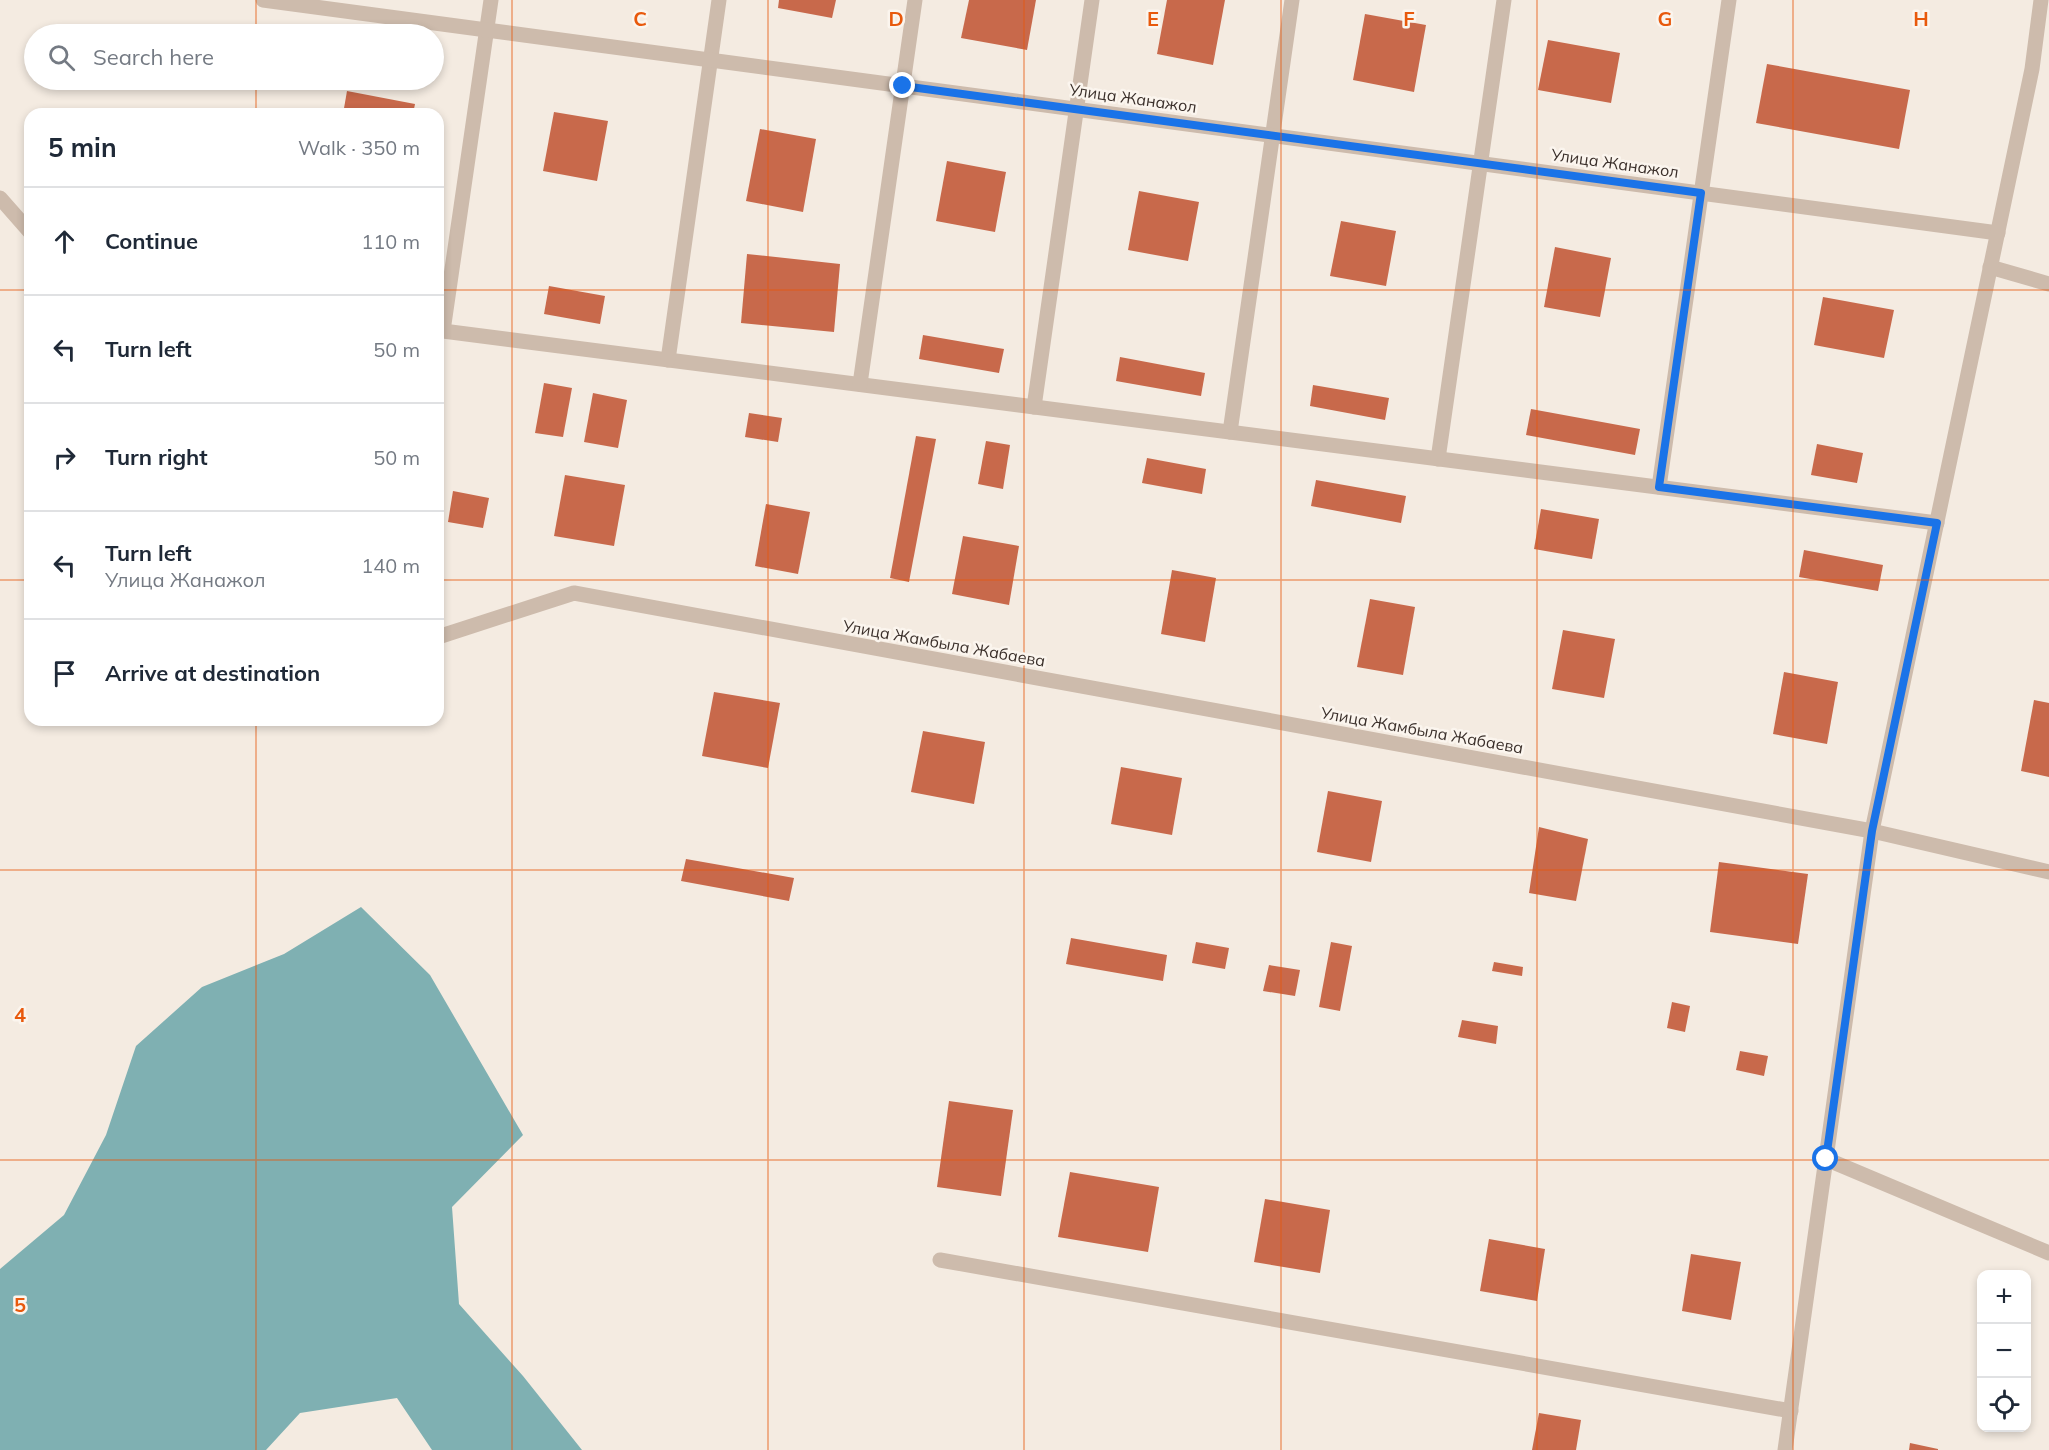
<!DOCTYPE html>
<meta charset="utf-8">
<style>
:root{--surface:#fff;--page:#f2f2f3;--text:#1f2937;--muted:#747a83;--line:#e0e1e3}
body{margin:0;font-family:Mulish,sans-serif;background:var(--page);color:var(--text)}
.controls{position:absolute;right:18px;bottom:18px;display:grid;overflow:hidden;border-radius:12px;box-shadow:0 3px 9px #0003}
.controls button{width:54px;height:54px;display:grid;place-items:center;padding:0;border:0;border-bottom:2px solid var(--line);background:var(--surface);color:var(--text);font:30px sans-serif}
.stop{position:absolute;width:18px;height:18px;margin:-14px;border:4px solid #1a73e8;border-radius:50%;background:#fff}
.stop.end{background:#1a73e8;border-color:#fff;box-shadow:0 2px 6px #0008}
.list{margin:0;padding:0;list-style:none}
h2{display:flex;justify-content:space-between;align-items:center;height:78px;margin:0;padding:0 24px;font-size:26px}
h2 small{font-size:20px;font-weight:400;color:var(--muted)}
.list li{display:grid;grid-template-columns:39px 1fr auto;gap:18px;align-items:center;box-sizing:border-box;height:108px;padding:0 24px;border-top:2px solid var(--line)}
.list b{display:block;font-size:22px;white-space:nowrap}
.list p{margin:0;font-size:20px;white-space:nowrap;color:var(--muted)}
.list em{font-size:20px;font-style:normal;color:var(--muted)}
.icon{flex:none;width:33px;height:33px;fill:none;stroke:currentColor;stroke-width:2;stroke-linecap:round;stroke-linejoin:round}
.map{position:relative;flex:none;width:2049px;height:1450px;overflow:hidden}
.search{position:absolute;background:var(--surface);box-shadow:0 3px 9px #0003;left:24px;top:24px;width:420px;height:66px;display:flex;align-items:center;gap:15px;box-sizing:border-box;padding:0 21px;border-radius:33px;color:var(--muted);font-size:22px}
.panel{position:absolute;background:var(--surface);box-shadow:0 3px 9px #0003;left:24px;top:108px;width:420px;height:618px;border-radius:18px}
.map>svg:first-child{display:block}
</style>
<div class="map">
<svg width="2049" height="1450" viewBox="0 0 2049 1450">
<rect width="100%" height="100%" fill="#f4ebe1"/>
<!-- water -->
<path fill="#7fb0b2" d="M361,907L430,975L523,1135L452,1207L459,1304L523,1376L582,1450H432L397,1398L300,1413L266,1450H0V1269L64,1215L106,1135L136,1046L202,987L284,954Z"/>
<!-- building -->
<g fill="#c8694b">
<path d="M779,0H836L832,18L778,8Z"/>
<path d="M969,0H1036L1027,50L961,38Z"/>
<path d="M1167,0H1225L1213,65L1157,54Z"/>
<path d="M1365,14L1426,25L1414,92L1353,80Z"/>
<path d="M1548,40L1620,53L1611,103L1538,90Z"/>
<path d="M1767,64L1910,90L1899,149L1756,123Z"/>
<path d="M347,91L415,104L413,114H343Z"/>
<path d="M554,112L608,121L597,181L543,171Z"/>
<path d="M760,129L816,139L803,212L746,201Z"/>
<path d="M947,161L1006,172L995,232L936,221Z"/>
<path d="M1139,191L1199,202L1188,261L1128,250Z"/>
<path d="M1341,221L1396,231L1386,286L1330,276Z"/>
<path d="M1555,247L1611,258L1600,317L1544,307Z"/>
<path d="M747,254L840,264L834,332L741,323Z"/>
<path d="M549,286L605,296L600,324L544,314Z"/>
<path d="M1823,297L1894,310L1884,358L1814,345Z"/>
<path d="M923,335L1004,349L999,373L919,359Z"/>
<path d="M1120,357L1205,373L1201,396L1116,381Z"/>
<path d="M544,383L572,388L563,437L535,433Z"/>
<path d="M1313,385L1389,398L1385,420L1310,406Z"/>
<path d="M593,393L627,400L618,448L584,442Z"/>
<path d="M1531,409L1640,429L1635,455L1526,435Z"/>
<path d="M749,413L782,418L778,442L745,437Z"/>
<path d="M916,436L936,439L909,582L890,578Z"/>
<path d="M986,441L1010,445L1003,489L978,484Z"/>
<path d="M1817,444L1863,453L1857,483L1811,475Z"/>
<path d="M1147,458L1206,469L1202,494L1142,483Z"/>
<path d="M565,475L625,485L614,546L554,536Z"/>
<path d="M1316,480L1406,496L1401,523L1311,506Z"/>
<path d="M453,491L489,498L483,528L448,522Z"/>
<path d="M766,504L810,512L798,574L755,566Z"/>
<path d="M1541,509L1599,519L1592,559L1534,549Z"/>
<path d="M963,536L1019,546L1009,605L952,594Z"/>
<path d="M1804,550L1883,565L1878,591L1799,577Z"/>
<path d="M1172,570L1216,578L1205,642L1161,634Z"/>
<path d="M1370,599L1415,607L1403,675L1357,667Z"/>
<path d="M1563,630L1615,639L1604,698L1552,689Z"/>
<path d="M1784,672L1838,682L1827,744L1773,734Z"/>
<path d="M714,692L780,703L768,768L702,756Z"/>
<path d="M2034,700L2049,703V777L2021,771Z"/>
<path d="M923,731L985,742L974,804L911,792Z"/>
<path d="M1121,767L1182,778L1172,835L1111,824Z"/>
<path d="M1328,791L1382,801L1371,862L1317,852Z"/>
<path d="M1539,827L1588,839L1576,901L1529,893Z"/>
<path d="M686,859L794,878L789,901L681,881Z"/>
<path d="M1719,862L1808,874L1798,944L1710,932Z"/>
<path d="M1071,938L1167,955L1163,981L1066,964Z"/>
<path d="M1196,942L1229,948L1225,969L1192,963Z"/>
<path d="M1331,942L1352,946L1340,1011L1319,1007Z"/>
<path d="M1494,962L1523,967L1522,976L1492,971Z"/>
<path d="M1269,965L1300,970L1295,996L1263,991Z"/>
<path d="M1672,1002L1690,1006L1685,1032L1667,1028Z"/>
<path d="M1462,1020L1498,1026L1496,1044L1458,1037Z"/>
<path d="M1740,1051L1768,1056L1764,1076L1736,1070Z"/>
<path d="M949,1101L1013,1110L1001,1196L937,1187Z"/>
<path d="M1070,1172L1159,1187L1148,1252L1058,1237Z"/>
<path d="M1265,1199L1330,1210L1320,1273L1254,1262Z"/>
<path d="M1489,1239L1545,1249L1537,1301L1480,1291Z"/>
<path d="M1691,1254L1741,1262L1731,1320L1682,1311Z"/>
<path d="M1539,1413L1581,1420L1576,1450H1532Z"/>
<path d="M1910,1443L1938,1449V1450H1909Z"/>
</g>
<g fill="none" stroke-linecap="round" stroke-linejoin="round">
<!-- service -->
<g stroke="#cdbbac" stroke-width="15">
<path d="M491,0L443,331L1937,523"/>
<path d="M668,360L719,0"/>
<path d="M860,384L915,0"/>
<path d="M1034,407L1092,0"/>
<path d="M1230,432L1292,0"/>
<path d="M1438,459L1504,0"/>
<path d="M1659,487L1729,0"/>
</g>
<!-- minor -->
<g stroke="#cdbbac" stroke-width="15">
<path d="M263,0L1998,233"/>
<path d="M0,198L30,232"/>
<path d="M1990,267L2049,284"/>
<path d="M438,637L574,593L1872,831L2049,872"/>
<path d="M1826,1159L2049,1253"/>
<path d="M940,1260L1791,1411"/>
<path d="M1785,1450L1872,831L2032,69L2041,0"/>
</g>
</g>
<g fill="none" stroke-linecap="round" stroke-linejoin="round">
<!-- route -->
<path stroke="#1a73e8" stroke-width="8" d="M903,86L1701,193L1659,487L1937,523L1872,831L1826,1159"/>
</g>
<!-- grid -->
<path fill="none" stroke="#e8590c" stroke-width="1.5" stroke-opacity="0.55" d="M256,0V34M512,0V1450M768,0V1450M1024,0V1450M1281,0V1450M1537,0V1450M1793,0V1450M256,80V114M0,290H30M438,290H2049M0,580H30M438,580H2049M256,720V1450M0,870H2049M0,1160H2049"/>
<g text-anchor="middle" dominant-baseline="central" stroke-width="5" stroke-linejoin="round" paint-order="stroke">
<!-- street labels -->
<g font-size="16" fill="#3b302b" stroke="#fbf5ee">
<text transform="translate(1133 98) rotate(8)">Улица Жанажол</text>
<text transform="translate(1615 163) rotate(8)">Улица Жанажол</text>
<text transform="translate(944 643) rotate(10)">Улица Жамбыла Жабаева</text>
<text transform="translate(1422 730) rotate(10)">Улица Жамбыла Жабаева</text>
</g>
</g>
<g font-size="20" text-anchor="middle" font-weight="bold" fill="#e8590c" stroke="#fbf5ee" stroke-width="5" stroke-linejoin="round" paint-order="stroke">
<text x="640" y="26">C</text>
<text x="896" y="26">D</text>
<text x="1153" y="26">E</text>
<text x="1409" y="26">F</text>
<text x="1665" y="26">G</text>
<text x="1921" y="26">H</text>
<text x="20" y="1022">4</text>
<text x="20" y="1312">5</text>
</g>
</svg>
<div class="controls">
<button>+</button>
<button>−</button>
<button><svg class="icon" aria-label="locate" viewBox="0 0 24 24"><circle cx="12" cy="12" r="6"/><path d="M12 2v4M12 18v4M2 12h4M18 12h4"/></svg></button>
</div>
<div class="stop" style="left:1826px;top:1159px"></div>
<div class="stop end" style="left:903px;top:86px"></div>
<div class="search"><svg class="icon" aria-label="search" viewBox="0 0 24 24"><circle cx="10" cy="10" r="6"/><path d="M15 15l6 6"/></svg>Search here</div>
<section class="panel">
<h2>5 min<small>Walk · 350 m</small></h2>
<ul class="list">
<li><svg class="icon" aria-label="ahead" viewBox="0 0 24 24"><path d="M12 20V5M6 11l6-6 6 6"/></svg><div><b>Continue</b></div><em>110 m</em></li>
<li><svg class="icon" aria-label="left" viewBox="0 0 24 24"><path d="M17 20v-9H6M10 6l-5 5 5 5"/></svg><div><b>Turn left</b></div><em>50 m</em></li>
<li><svg class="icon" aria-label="right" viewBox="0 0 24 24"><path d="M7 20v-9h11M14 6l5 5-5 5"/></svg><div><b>Turn right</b></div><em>50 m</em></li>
<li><svg class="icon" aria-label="left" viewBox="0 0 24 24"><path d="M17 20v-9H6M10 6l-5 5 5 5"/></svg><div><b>Turn left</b><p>Улица Жанажол</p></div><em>140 m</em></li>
<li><svg class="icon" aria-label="arrive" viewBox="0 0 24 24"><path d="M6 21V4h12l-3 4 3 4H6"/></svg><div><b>Arrive at destination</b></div></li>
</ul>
</section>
</div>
